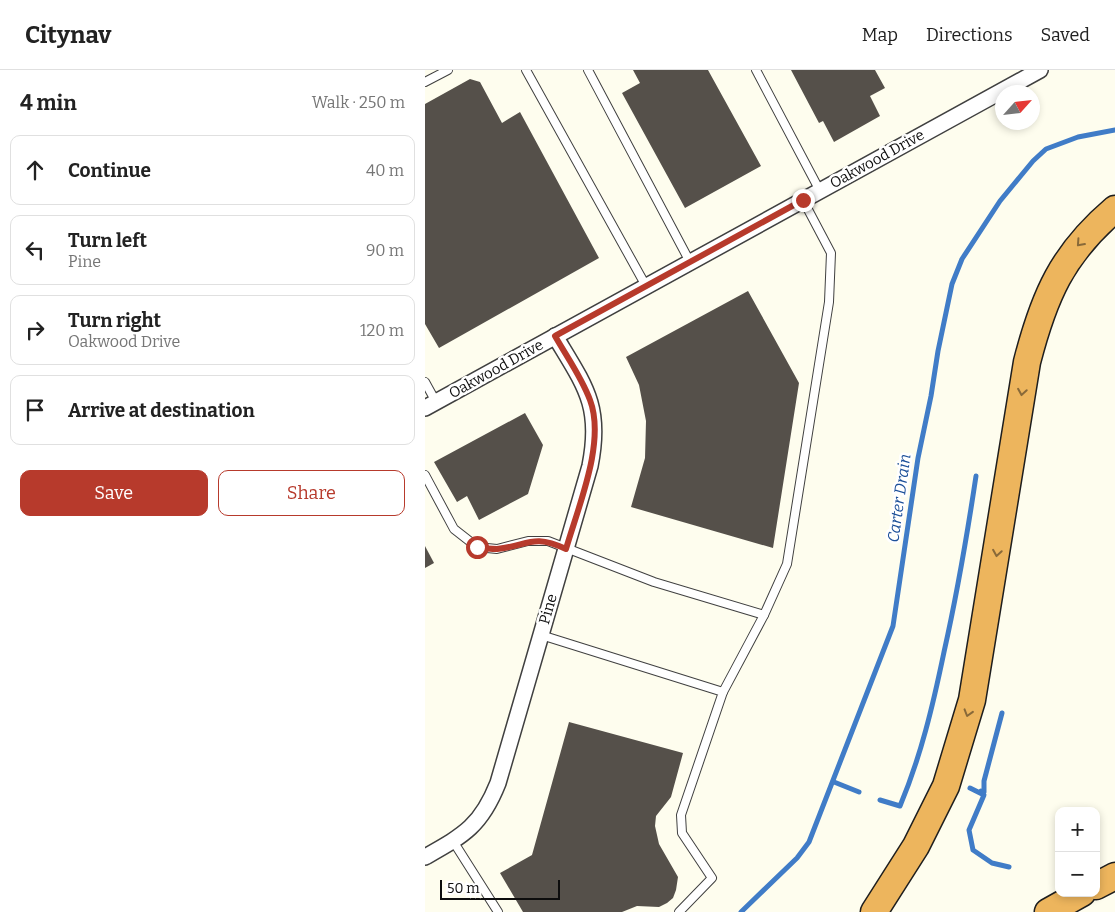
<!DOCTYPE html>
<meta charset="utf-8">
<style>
:root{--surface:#fff;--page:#f6f6f6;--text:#222;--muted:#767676;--line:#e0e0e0;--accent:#b73a2c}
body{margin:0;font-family:Bitter,serif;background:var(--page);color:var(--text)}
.controls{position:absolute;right:15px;bottom:15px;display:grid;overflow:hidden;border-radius:10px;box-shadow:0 2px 8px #0003}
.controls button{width:45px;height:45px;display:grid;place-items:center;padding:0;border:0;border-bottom:1px solid var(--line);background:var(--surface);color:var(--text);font:25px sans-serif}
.compass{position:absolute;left:570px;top:15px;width:45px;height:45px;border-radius:50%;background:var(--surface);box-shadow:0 2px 8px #0003;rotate:63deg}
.scale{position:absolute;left:15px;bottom:12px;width:120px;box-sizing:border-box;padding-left:5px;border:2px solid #0d0d0d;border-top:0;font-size:14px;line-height:18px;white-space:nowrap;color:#0d0d0d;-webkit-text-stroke:4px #fff;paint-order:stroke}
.stop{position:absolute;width:15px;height:15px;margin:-11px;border:4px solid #b73a2c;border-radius:50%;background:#fff}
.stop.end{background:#b73a2c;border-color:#fff;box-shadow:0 1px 5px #0008}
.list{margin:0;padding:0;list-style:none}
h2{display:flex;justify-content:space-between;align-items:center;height:65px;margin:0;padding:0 20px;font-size:21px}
h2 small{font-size:16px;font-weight:400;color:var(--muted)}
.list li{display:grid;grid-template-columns:32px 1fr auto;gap:15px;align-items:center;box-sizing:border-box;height:70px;margin:0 10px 10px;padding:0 10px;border:1px solid var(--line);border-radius:10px}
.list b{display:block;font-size:19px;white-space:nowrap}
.list p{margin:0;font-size:16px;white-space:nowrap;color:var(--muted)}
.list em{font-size:16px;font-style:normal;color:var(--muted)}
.actions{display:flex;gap:10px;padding:15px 20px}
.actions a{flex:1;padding:11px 0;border:1px solid var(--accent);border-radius:10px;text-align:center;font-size:18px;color:var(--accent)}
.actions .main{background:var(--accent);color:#fff}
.icon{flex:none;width:28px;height:28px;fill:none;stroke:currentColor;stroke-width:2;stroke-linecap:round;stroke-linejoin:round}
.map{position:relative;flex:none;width:690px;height:842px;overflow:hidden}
header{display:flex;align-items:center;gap:30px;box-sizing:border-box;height:70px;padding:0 25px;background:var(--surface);border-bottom:1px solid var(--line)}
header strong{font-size:24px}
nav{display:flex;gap:28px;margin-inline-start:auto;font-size:18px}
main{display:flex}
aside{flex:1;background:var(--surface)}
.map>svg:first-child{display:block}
</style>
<header>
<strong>Citynav</strong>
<nav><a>Map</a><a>Directions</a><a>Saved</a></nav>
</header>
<main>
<aside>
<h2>4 min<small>Walk · 250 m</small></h2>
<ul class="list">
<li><svg class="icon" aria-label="ahead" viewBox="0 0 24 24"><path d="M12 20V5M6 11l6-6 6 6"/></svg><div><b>Continue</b></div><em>40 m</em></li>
<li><svg class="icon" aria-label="left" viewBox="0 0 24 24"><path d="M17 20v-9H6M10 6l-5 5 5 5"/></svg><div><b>Turn left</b><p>Pine</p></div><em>90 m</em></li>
<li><svg class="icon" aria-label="right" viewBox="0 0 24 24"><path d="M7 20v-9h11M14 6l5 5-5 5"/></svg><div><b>Turn right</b><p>Oakwood Drive</p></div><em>120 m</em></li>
<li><svg class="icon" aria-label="arrive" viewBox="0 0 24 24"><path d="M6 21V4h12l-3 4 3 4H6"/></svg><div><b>Arrive at destination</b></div></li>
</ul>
<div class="actions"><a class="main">Save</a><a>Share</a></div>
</aside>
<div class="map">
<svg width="690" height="842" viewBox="0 0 690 842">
<rect width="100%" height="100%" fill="#fefdee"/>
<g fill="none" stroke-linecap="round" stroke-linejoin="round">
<!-- stream -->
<g stroke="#407cc7" stroke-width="5">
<path d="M409,712L434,722"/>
<path d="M545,718L559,725L544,760L548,780L567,793L584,797"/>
<path d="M556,721L559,722V711L577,643"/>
<path d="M455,730L475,736C496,686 508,635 519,582C532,524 542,466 551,406"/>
<path d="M316,842L372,788L384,772L468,556L493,388L506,326L513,281L527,214L537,189L575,131L608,91L621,79L653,67L690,60"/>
</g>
</g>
<!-- building -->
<g fill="#55504a">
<path d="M208,0H283L336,96L260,138L197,23L215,13Z"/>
<path d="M366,0H450L460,18L445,26L455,46L409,72L398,51L394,53Z"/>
<path d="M45,9L55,12L77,53L95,42L174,188L14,278L0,254V34Z"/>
<path d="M323,221L374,313L348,478L206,437L220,388L221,351L214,315L201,287Z"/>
<path d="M100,343L118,375L103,424L54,450L42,426L32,432L9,392Z"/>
<path d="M0,476L9,493L0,498Z"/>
<path d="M144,652L258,683L246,727L231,746L230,756L234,774L253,807L251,820L248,828L242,833L234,837L212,836L197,842H98L75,803L107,785Z"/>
</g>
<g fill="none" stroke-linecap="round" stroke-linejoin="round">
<defs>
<g id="service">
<path d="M101,0L221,216"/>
<path d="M163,0L265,192"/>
<path d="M331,0L395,121"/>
<path d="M0,12L23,0"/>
<path d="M0,312L11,332"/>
<path d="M0,405L29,459L52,477L72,479L103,471H123L229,512L339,545L362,494L404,232L406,183L378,130"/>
<path d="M116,565L298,622L256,745L257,763L287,808L254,842"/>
<path d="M298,622L339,545"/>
<path d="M28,771L73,842"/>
</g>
<g id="minor">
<path d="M0,338L615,0"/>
<path d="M0,787C39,765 56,756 73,713L165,396C177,336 160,316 130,266"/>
</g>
<g id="motorway">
<path d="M671,816L690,806"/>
<path d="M449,842L491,776L521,716L547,630L602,292C619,226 637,184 690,139"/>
<path d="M623,842L657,823"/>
</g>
</defs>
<!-- service casing -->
<use href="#service" stroke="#404040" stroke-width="10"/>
<!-- minor casing -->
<use href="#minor" stroke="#404040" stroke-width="18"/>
<!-- motorway casing -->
<use href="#motorway" stroke="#1e1e1e" stroke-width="29"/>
<!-- service -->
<use href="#service" stroke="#fff" stroke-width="8"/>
<!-- minor -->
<use href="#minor" stroke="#fff" stroke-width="15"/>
<!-- motorway -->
<use href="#motorway" stroke="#edb55d" stroke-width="26"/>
</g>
<!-- one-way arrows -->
<defs><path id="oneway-chevron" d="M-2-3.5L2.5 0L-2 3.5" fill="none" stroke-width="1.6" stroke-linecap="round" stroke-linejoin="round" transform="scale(1.25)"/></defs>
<g stroke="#886939">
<use href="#oneway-chevron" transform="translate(655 173) rotate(132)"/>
<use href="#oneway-chevron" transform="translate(597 322) rotate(99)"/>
<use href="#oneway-chevron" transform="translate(572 483) rotate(99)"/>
<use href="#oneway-chevron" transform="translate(543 643) rotate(107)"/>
</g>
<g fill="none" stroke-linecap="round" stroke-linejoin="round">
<!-- route -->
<path stroke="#b73a2c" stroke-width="6" d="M52,477C58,478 66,479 72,479C103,476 107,463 141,479C153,437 181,372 165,330C157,308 142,287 130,266L378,130"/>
</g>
<g text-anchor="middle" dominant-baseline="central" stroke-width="5" stroke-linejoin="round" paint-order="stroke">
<!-- street labels -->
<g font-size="15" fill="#0d0d0d" stroke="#fff">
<text transform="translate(452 89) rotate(-29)">Oakwood Drive</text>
<text transform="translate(71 299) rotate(-29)">Oakwood Drive</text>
<text transform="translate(123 539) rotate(-74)">Pine</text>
</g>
<!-- water labels -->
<g font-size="16" font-style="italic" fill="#1d5099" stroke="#fff">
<text transform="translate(474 428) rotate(-82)">Carter Drain</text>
</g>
</g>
</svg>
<div class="controls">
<button>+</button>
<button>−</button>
</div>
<svg class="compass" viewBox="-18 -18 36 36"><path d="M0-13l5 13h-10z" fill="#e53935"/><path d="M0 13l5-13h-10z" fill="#767676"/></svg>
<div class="scale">50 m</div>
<div class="stop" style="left:52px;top:477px"></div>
<div class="stop end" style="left:378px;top:130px"></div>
</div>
</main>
